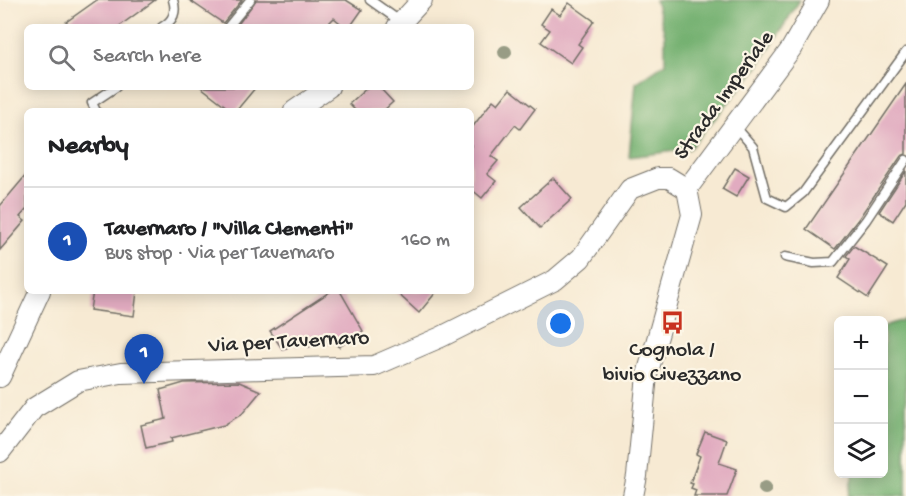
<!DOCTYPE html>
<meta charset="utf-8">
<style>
:root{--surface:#fff;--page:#f6f6f6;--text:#202124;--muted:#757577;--line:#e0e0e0;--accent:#c8321e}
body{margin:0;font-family:"Gochi Hand",sans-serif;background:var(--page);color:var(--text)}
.controls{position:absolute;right:18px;bottom:18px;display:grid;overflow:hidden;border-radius:9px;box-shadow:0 3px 15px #0003}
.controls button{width:54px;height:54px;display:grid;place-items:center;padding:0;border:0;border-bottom:2px solid var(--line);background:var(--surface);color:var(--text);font:30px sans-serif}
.you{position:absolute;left:561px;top:324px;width:21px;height:21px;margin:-15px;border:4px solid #fff;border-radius:50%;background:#1a73e8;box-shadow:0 0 0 9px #1a73e833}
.badge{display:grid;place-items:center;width:39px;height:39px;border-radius:50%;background:var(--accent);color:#fff;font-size:20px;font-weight:700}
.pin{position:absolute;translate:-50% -50px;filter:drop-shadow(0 2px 3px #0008)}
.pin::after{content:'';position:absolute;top:32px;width:21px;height:18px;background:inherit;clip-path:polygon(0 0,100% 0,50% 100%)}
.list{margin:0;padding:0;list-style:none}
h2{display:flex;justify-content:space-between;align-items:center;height:78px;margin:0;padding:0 24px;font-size:26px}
h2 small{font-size:20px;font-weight:400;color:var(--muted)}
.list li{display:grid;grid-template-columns:39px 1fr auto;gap:18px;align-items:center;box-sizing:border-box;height:108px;padding:0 24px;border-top:2px solid var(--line)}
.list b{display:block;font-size:22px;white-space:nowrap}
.list p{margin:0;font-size:20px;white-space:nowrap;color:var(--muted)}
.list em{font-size:20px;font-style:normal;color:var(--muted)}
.icon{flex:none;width:33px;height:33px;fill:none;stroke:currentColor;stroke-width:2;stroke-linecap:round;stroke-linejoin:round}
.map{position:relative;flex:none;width:906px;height:496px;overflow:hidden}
.search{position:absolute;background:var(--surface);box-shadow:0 3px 15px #0003;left:24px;top:24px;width:450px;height:66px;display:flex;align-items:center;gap:15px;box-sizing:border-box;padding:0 21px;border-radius:9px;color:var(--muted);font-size:22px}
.panel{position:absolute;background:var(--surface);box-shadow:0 3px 15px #0003;left:24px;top:108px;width:450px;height:186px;border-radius:9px}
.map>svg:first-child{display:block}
</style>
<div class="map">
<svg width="906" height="496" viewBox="0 0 906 496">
<rect width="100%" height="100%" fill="#fcf5e5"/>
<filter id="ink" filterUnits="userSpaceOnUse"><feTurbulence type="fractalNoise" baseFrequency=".0167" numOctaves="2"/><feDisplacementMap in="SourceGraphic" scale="12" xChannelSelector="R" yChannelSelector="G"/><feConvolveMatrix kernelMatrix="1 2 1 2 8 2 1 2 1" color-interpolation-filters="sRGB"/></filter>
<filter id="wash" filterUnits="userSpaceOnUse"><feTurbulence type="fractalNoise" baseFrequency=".008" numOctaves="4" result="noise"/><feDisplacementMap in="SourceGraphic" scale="24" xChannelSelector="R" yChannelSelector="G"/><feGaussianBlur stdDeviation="1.35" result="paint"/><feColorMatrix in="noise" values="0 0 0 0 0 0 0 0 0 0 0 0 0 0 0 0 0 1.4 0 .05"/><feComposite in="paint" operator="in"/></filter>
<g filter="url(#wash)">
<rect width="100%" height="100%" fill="#f7ead3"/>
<!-- forest -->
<g fill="#74b171" stroke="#506e4e" stroke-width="1.5">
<path d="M655,0H800L755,71L689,149L629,157L636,83L665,63V35Z"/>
<path d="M906,319V496H848L853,474H884V326Z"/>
</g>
<g id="blocks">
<!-- building -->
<g fill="#e1abc0">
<path d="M97,0H155L118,27H59Z"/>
<path d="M189,0H242L223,23Z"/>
<path d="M256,0H346L362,10L350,27H345L334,18L325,27H236Z"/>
<path d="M569,3L594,21L578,44L582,47L571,63L541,42L550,30L541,24L551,9L560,15Z"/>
<path d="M906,84V154L901,156L859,218L835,249L806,229Z"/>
<path d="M201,87H256L236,111H232Z"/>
<path d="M368,87H379L393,102L383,111H356L349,104Z"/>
<path d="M510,89L535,109L520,129L515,125L491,156L498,161L487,174L496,181L482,198L471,189V129L493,100L498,104Z"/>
<path d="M735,168L749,176L736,197L722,189Z"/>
<path d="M906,171V201L893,221L879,212Z"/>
<path d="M27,174V209L20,217L25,221L0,250V206Z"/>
<path d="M553,178L572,199L540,228L521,207Z"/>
<path d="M854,246L888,267L868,298L838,278L850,259L846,256Z"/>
<path d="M93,291H137L134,316L90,310Z"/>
<path d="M331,291H340L363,331L339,347L334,340L329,344L325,337L309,347L305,341L296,347L294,343L283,350L270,331Z"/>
<path d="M395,291H437L419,313Z"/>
<path d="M239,382L261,391L242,414L224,425L171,438L172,442L146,448L141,425L166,419L160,390L184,383Z"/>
<path d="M705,432L727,440L719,463L737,469L727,496H694L696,490L691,488L693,484L690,483L700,456L696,454Z"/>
</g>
</g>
</g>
<g filter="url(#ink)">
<use href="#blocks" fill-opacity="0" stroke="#726e66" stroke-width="1.5"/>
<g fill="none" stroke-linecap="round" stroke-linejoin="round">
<defs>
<g id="service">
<path d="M370,0L401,22"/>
<path d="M162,27C173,21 177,12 173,0"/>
<path d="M228,27L250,0"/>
<path d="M96,111L92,103L116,87"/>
<path d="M735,126L753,147L767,198L786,207L803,193L906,52"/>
<path d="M785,257L814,263L833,262L866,220L906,160"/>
</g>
<g id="tertiary">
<path d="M397,27L422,0"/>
<path d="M294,111L329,87"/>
<path d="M687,189L791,49L819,0"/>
<path d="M0,377L40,291"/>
<path d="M0,452L34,408L78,381L121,373L374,366L441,337L555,280L581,258L630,189L658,178H669L687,189"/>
<path d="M633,496L637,476L647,375L692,215L687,189"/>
</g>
</defs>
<!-- service casing -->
<use href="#service" stroke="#726e66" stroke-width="11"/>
<!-- tertiary casing -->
<use href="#tertiary" stroke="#726e66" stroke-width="22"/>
<!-- service -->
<use href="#service" stroke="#fff" stroke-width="8"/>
<!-- tertiary -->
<use href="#tertiary" stroke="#fff" stroke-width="20"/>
</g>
<!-- trees -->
<g fill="#989c85">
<circle cx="505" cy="52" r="7"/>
<circle cx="765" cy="488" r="7"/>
</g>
</g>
<!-- icons -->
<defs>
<symbol id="bus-bare" viewBox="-9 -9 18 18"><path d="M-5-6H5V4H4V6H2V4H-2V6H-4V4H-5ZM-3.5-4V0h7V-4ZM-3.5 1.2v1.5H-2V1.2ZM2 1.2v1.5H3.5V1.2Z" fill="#c8321e" stroke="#fcf5e5" stroke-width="2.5" paint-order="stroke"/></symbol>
</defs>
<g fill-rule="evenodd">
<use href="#bus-bare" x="656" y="306" width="33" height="33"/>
</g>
<g text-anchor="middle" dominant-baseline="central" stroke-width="4.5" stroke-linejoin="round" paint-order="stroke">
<!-- street labels -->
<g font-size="22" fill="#2b2b2b" stroke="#fcf5e5">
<text transform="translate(725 96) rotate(-54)">Strada Imperiale</text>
<text transform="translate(289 343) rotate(-3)">Via per Tavernaro</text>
</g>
<!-- poi labels -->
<g font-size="22" fill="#2b2b2b" stroke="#fcf5e5">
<text x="672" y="351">Cognola /<tspan x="672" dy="25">bivio Civezzano</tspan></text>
</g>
</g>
</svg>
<div class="controls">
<button>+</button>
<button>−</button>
<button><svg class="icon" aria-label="layers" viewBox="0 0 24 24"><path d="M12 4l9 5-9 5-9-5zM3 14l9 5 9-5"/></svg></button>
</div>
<div class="you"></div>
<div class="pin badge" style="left:144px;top:384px;background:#1a4fb4">1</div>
<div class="search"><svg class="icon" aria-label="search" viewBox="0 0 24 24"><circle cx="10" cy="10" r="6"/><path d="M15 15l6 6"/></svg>Search here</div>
<section class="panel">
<h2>Nearby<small></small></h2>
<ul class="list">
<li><span class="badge" style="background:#1a4fb4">1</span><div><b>Tavernaro / &quot;Villa Clementi&quot;</b><p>Bus stop · Via per Tavernaro</p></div><em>160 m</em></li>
</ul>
</section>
</div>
